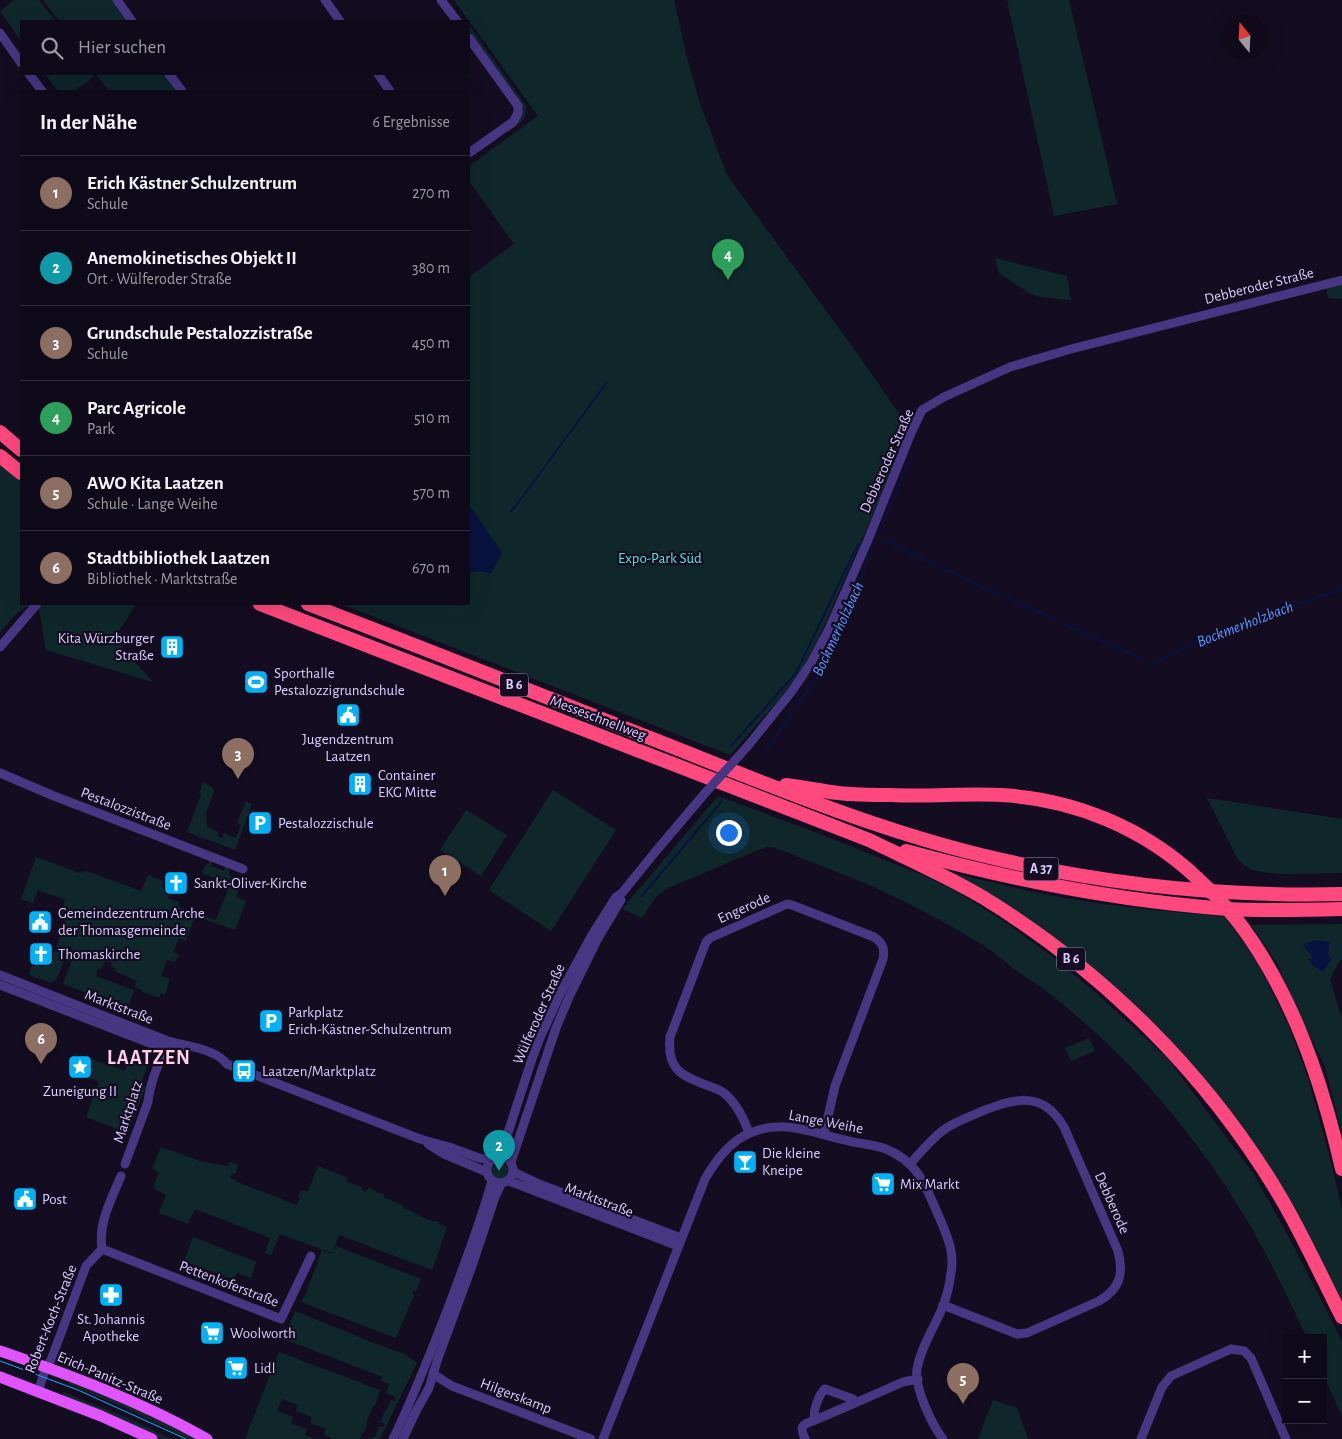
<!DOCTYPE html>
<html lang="de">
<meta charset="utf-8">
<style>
:root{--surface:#0f0a19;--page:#1d1826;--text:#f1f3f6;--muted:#9b9aa2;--line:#2f2b38;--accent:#0b8043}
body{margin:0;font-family:"Alegreya Sans",sans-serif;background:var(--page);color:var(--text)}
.controls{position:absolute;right:15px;bottom:15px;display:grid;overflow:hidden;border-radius:0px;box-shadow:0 5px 20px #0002}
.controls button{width:45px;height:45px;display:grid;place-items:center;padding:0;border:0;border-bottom:1px solid var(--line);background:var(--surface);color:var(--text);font:25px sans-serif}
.compass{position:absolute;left:1222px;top:15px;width:45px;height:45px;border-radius:50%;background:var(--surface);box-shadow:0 5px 20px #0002;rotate:342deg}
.you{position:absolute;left:728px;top:832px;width:18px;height:18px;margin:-12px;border:4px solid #fff;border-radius:50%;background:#1a73e8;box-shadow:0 0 0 8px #1a73e833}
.badge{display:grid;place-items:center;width:32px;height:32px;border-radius:50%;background:var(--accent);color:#fff;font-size:16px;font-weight:700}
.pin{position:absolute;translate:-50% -41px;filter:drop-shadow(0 1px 2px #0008)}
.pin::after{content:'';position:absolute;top:26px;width:18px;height:15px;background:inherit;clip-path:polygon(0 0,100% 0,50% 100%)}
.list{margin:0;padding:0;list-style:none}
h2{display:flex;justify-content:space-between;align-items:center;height:65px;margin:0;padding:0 20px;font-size:21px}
h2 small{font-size:16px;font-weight:400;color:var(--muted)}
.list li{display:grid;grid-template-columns:32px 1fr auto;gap:15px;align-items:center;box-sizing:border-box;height:75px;padding:0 20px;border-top:1px solid var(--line)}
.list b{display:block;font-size:19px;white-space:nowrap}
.list p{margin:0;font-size:16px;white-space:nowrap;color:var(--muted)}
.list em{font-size:16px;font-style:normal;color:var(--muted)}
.icon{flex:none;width:28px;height:28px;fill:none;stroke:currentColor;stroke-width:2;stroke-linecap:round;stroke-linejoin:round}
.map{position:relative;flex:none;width:1342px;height:1439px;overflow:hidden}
.search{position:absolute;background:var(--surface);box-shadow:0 5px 20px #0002;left:20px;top:20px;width:450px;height:55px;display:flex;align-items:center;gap:12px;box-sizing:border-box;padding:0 18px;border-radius:0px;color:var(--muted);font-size:19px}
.panel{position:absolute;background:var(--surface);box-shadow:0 5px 20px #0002;left:20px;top:90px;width:450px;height:515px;border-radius:0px}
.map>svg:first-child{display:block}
</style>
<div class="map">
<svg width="1342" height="1439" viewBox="0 0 1342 1439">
<rect width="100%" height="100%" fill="#140d21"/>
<!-- green -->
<g fill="#0f272b">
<path d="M14,0H39L55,21H21V41L0,11Z"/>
<path d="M43,0H117L132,21H59Z"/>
<path d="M454,0H674L686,54L699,101L727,175L859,356L909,428L876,507L817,642L802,669L778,701L730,755L341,604H469V572L480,571L491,573L502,553L469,505V277L514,244L469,181V166L538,116Z"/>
<path d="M1007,0H1069L1117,204L1054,216Z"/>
<path d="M469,25L526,106C527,120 519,124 508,132L507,129L522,116L523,108L522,104L469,31Z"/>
<path d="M45,74H92L94,77L74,91H58Z"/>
<path d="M96,74H169L182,91H109Z"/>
<path d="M995,258L1067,276L1071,300L1040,297L1029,293L999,273Z"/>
<path d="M1342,283V299L1328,298L1325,287Z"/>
<path d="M0,465L21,482V604H31L17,613L0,632Z"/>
<path d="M44,604H136L114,639C127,651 140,668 153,682L46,650L39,609Z"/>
<path d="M203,782L213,788L214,792L206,813L207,827L219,832L218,836L222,838L224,833L236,838L241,825L237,823L246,801L252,804L235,850L187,832L201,795L200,792Z"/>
<path d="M553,790L616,830L551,931L489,890Z"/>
<path d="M718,796L815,832L920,874L952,889L1002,920L1053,957L1095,992L1168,1059L1253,1173L1291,1241L1333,1323L1342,1342V1416L1323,1374V1338H1307C1283,1286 1258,1235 1227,1188C1176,1111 1111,1039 1037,984C1033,981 1028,979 1024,976C1008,965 995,952 978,942C939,919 899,897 857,880C830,869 803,859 776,848L767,847L758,850L666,889L655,898L642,918L622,909Z"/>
<path d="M1207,798L1342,819V873L1281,874L1262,872L1251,870L1238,860Z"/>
<path d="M466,810L507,835L481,876L440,850Z"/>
<path d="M211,856L214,857L211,866L224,871L227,862L231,879L240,886L236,897L246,901L235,930L195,916L186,941L179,938L173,952L179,955L176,961L174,962L167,960L161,976L170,979L165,995L161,993L159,998L142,992V990L135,987L137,981L115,971L116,968L111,967L112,963L105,961L101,969L98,968L96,976L134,990L128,1009L63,984L74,953L70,946L56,980L51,983L29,975L33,962L37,965L38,960L49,959L48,956L56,951L55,950L66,921L59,918L65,900L38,890L33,903L21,899L36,857L79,873L86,871L141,891L148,875L164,881L162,885L165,891L170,893L168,898L179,902L178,906L185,909V911L199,916L200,914L216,920L228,890L222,887L224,882L202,873L206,864L208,865Z"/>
<path d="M946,871C978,879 1010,887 1043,894C1103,906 1165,911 1226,917L1258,964L1288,1024L1308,1078L1331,1162L1342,1210V1302L1327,1271L1169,1042Z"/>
<path d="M1342,924V959L1340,960L1330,979L1342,1019V1133L1325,1066L1298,1012L1278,964L1251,925Z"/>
<path d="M1089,1038L1095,1051L1071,1061L1065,1048Z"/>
<path d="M134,1049C141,1053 144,1061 147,1068L142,1079L145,1088L128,1133L86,1117L99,1082L69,1071L75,1053L125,1071Z"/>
<path d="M161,1147L200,1161L228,1166L230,1162L238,1165L235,1174L232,1173L230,1178L237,1181V1182L297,1205L300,1198L298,1197L301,1190L308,1192L318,1166L348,1178L346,1181L363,1188L362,1190L366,1192L368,1188L384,1195L383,1197L403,1205L402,1207L417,1214V1215L435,1222L436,1221L439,1222L438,1224L447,1227L432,1270L339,1235L332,1253L280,1234L271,1255L265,1253L270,1238L195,1209L188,1224L159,1213L166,1195L153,1188L159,1172L152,1169Z"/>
<circle cx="500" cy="1171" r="8"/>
<path d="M193,1237L256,1262L251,1278L237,1273L234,1280L184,1261Z"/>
<path d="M336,1246L421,1279L416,1291L414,1290L412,1294L414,1295L396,1338L301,1302L306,1293L322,1250L332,1254Z"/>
<path d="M295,1311L389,1349L403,1353L417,1363L380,1439H372L373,1437H375L379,1426L383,1427L385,1424L381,1422L385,1411H386L391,1400L395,1401L396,1397L386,1393L389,1384L381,1381L382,1377L284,1339Z"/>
<path d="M279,1352L380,1390L375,1406H373L366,1423L367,1424L364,1433H362L359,1439H334L324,1435L326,1429L310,1423L312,1417L296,1411L298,1405L282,1399L277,1411L293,1417L291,1423L307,1429L305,1435L315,1439H245Z"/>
<path d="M70,1380L125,1403L199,1439H189L123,1407L68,1384Z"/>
<path d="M64,1392L130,1419L171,1439H161L146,1431L62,1396Z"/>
<path d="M993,1400L1017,1408L1028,1439H978Z"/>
</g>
<!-- water -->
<g fill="#08123f">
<path d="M469,505L502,553L491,573L480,571L469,572Z"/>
<path d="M1313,940L1330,942L1328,954L1332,959L1323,972L1310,963L1309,959H1312L1311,955L1303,945Z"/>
</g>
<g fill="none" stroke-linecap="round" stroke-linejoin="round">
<!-- stream -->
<g stroke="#08123f" stroke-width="2">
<path d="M511,511L518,503L607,382"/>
<path d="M880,530L912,455"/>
<path d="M882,538L936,566"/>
<path d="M942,568L1002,596"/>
<path d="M1008,598L1058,621"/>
<path d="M1064,624L1142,659"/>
<path d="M1151,664L1213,633L1342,589"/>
<path d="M731,746L796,673L858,544"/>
<path d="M764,754L820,673L846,618L872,550"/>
<path d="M642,896L722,801"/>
</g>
<!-- minor -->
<g stroke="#473682" stroke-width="9">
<path d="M117,0L132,21"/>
<path d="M325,0L340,21"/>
<path d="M441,0L457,21"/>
<path d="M0,33L21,63"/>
<path d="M469,38L518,106V113L513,122L469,153"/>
<path d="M29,74L42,91"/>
<path d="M169,74L182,91"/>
<path d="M378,74L390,91"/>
<path d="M0,647L37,604"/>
<path d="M747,747L792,691L811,663L829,629L868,540L911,433L922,410L944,397L1010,367L1071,349L1342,280"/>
<path d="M0,773L54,796L243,869"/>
<path d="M0,975L168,1041C186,1046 216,1049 227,1064L420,1139L449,1147L479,1158L492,1160"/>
<path d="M0,985L165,1049H183"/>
<path d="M749,1133C744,1119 735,1102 724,1093C719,1089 712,1087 706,1085C680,1075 667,1069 670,1037L706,942L710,938L787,904L792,905L874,937C883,943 885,949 883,959L835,1086L824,1134"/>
<path d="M428,1144L444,1154L487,1172"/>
<circle cx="500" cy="1170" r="13"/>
<path d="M500,1157L532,1059L540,1038L561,992L592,935L616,897L622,893L656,851L706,792"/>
<path d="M511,1162L556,1028L569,997L597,940L621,900"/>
<path d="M125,1164L148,1102C150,1082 159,1063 167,1044"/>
<path d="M910,1164C919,1154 934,1136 945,1129C955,1122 969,1117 980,1112C1013,1099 1042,1089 1064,1127L1118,1251C1124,1274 1120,1289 1099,1301L1027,1333L1017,1334L943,1305"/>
<path d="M514,1172L539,1184L681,1238"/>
<path d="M509,1181L678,1246"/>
<path d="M102,1249L281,1319L311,1256"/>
<path d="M433,1374L452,1386L591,1439"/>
<path d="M38,1392L46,1367L51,1360L86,1266L102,1249C98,1223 111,1200 121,1176"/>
<path d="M855,1403L815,1420C812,1412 819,1394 825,1389L853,1399L855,1403L903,1382L918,1379"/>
<path d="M393,1439C414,1396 431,1352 448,1308C464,1266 480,1224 492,1181"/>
<path d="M403,1439L416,1411L429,1388L437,1361L472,1266L495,1197L501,1184"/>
<path d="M603,1439L705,1179C724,1146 746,1125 786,1127C806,1128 825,1136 845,1140C858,1144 873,1144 886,1149C920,1163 926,1188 940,1219C947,1236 955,1253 951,1273C950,1282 946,1298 943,1306C935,1327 921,1346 917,1369C914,1387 932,1425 943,1439"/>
<path d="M805,1439C799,1425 802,1425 815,1420"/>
<path d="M1141,1439L1162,1387L1171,1376L1231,1349L1244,1351L1251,1358L1286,1439"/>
</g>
<!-- major -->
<g stroke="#df54ff" stroke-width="11">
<path d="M0,1351C70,1375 142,1402 207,1439"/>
<path d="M0,1377L101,1416L152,1439"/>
</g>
<!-- highway -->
<g stroke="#ff487e" stroke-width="14">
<path d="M0,432L21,450"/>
<path d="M0,456L21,473"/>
<path d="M260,604L869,840C908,859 947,876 984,898C1103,971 1206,1073 1278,1193C1302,1233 1321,1276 1342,1317"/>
<path d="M308,604C434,652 558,702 683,751C781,790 879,830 981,855C1100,884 1219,897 1342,894"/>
<path d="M786,785C803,787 821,791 838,793C856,795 874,795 891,795C928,797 965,793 1001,795C1074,799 1144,828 1197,878"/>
<path d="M906,851C1012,880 1118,901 1228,909C1266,911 1304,910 1342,909"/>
<path d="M1237,920C1292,992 1322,1081 1342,1169"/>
</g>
<!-- tram -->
<path stroke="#00b1f8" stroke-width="1" d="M0,1361L78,1390L186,1439"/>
<!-- minor-bridge -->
<path stroke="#473682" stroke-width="9" d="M706,792L747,747"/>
<!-- highway-bridge -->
<path stroke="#ff487e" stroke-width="14" d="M1197,878L1219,899L1237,920"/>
</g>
<!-- icons -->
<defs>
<symbol id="building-square" viewBox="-11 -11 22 22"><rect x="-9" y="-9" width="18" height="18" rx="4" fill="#00b1f8" stroke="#140d21"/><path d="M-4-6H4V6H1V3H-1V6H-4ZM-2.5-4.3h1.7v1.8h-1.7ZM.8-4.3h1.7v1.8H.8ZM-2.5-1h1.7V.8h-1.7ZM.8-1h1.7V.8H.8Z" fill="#fff"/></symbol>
<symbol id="stadium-square" viewBox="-11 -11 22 22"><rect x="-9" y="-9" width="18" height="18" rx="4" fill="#00b1f8" stroke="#140d21"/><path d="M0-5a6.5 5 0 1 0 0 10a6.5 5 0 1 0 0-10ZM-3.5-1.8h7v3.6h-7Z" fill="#fff"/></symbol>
<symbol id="civic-square" viewBox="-11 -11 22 22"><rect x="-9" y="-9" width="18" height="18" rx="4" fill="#00b1f8" stroke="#140d21"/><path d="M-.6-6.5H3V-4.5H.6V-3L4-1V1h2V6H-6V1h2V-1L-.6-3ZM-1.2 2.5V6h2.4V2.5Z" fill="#fff"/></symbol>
<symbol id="parking-square" viewBox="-11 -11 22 22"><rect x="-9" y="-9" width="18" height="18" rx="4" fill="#00b1f8" stroke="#140d21"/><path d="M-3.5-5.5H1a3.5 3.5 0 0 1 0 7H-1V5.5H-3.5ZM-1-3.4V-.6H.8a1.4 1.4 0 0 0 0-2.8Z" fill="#fff"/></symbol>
<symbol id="church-square" viewBox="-11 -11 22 22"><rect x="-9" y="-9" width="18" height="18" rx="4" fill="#00b1f8" stroke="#140d21"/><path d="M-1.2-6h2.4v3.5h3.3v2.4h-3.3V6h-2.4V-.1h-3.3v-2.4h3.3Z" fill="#fff"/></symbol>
<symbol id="sight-square" viewBox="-11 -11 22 22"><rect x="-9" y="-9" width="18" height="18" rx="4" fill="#00b1f8" stroke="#140d21"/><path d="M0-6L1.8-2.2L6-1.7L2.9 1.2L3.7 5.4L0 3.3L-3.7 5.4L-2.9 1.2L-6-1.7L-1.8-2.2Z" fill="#fff"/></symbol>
<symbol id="bus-square" viewBox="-11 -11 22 22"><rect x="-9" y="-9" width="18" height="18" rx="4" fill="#00b1f8" stroke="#140d21"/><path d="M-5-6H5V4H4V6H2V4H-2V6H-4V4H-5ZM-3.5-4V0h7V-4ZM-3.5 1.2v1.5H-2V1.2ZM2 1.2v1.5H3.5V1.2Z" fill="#fff"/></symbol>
<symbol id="bar-square" viewBox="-11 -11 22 22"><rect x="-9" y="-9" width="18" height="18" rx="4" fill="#00b1f8" stroke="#140d21"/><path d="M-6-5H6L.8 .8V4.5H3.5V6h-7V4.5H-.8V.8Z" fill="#fff"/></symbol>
<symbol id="supermarket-square" viewBox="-11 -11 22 22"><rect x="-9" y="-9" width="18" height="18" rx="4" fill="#00b1f8" stroke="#140d21"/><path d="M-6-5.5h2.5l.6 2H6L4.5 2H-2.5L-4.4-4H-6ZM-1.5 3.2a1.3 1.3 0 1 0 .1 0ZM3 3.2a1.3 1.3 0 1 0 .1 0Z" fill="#fff"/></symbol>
<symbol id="pharmacy-square" viewBox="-11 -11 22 22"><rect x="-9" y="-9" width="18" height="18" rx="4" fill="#00b1f8" stroke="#140d21"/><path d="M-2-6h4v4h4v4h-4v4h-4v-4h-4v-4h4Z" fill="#fff"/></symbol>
</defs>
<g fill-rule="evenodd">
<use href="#building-square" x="158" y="633" width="28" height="28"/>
<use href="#stadium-square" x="242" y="668" width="28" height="28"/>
<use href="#civic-square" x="334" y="701" width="28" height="28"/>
<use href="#building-square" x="346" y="770" width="28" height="28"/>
<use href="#parking-square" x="246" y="809" width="28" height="28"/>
<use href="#church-square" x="162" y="869" width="28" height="28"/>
<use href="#civic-square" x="26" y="908" width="28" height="28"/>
<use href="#church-square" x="27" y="940" width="28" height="28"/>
<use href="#parking-square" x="257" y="1007" width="28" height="28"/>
<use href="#sight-square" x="66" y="1053" width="28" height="28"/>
<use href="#bus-square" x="230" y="1057" width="28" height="28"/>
<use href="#bar-square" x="731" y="1148" width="28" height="28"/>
<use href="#supermarket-square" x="869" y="1170" width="28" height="28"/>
<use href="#civic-square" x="11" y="1185" width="28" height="28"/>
<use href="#pharmacy-square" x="97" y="1281" width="28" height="28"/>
<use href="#supermarket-square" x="198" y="1319" width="28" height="28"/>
<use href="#supermarket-square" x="222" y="1354" width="28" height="28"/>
</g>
<g text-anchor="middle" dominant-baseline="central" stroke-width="4.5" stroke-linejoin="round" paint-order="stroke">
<!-- shield labels -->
<g fill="#140d21" stroke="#a093bc" stroke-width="1">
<rect x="500" y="673.5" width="28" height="23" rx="4"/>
<rect x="1023.5" y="857.5" width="35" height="23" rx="4"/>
<rect x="1057" y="947.5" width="28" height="23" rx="4"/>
</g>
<g font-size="14" font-weight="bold" fill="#dccdff">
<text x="514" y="685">B 6</text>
<text x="1041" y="869">A 37</text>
<text x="1071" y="959">B 6</text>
</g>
<!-- street labels -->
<g font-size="15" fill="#dccdff" stroke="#140d21">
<text transform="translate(1259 286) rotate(-14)">Debberoder Straße</text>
<text transform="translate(887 461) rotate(-66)">Debberoder Straße</text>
<text transform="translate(598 718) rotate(21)">Messeschnellweg</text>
<text transform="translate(126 809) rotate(21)">Pestalozzistraße</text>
<text transform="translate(744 908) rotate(-24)">Engerode</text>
<text transform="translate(119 1007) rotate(21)">Marktstraße</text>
<text transform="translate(539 1014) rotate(-66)">Wülferoder Straße</text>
<text transform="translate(128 1112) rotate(-72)">Marktplatz</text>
<text transform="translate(826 1122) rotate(11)">Lange Weihe</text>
<text transform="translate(599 1200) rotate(21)">Marktstraße</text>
<text transform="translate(1112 1203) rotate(66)">Debberode</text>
<text transform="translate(229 1284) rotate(21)">Pettenkoferstraße</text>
<text transform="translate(51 1319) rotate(-68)">Robert-Koch-Straße</text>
<text transform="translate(110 1378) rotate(23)">Erich-Panitz-Straße</text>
<text transform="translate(516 1396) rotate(21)">Hilgerskamp</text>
</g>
<!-- park labels -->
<g font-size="15" fill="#56e2d9" stroke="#140d21">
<text x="660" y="558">Expo-Park Süd</text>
</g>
<!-- poi labels -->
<g font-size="15" fill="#dccdff" stroke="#140d21" text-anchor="start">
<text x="154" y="638" text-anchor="end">Kita Würzburger<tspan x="154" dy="17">Straße</tspan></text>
<text x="274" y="673">Sporthalle<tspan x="274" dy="17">Pestalozzigrundschule</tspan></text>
<text x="348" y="739" text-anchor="middle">Jugendzentrum<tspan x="348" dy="17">Laatzen</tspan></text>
<text x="378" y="775">Container<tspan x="378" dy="17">EKG Mitte</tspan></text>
<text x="278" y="823">Pestalozzischule</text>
<text x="194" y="883">Sankt-Oliver-Kirche</text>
<text x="58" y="913">Gemeindezentrum Arche<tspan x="58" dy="17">der Thomasgemeinde</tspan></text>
<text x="58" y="954">Thomaskirche</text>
<text x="288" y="1012">Parkplatz<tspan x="288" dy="17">Erich-Kästner-Schulzentrum</tspan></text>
<text x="262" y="1071">Laatzen/Marktplatz</text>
<text x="80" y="1091" text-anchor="middle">Zuneigung II</text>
<text x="762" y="1153">Die kleine<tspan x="762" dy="17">Kneipe</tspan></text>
<text x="900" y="1184">Mix Markt</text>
<text x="42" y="1199">Post</text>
<text x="111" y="1319" text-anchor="middle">St. Johannis<tspan x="111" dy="17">Apotheke</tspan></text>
<text x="230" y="1333">Woolworth</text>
<text x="254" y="1368">Lidl</text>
</g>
<!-- water labels -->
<g font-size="16" font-style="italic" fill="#5b95ff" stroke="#140d21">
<text transform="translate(1245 624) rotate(-21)">Bockmerholzbach</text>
<text transform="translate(838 629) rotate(-65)">Bockmerholzbach</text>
</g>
<!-- district labels -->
<g font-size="20" font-weight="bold" letter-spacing="1" fill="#ffcfe5" stroke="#140d21">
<text x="149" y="1058">LAATZEN</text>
</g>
</g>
</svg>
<div class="controls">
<button>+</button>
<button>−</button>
</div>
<svg class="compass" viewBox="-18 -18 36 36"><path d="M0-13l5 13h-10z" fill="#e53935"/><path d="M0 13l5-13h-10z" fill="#9b9aa2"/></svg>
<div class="you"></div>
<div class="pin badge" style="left:445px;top:896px;background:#8d6e63">1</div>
<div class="pin badge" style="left:499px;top:1171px;background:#0f9aa8">2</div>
<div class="pin badge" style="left:238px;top:779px;background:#8d6e63">3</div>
<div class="pin badge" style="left:728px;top:280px;background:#2e9e5b">4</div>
<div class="pin badge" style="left:963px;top:1404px;background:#8d6e63">5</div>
<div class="pin badge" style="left:41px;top:1064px;background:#8d6e63">6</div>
<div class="search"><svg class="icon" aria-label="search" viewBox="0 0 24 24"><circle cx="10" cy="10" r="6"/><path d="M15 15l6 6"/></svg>Hier suchen</div>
<section class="panel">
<h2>In der Nähe<small>6 Ergebnisse</small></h2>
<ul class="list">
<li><span class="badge" style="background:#8d6e63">1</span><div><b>Erich Kästner Schulzentrum</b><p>Schule</p></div><em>270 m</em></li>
<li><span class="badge" style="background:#0f9aa8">2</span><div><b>Anemokinetisches Objekt II</b><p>Ort · Wülferoder Straße</p></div><em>380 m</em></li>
<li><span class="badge" style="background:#8d6e63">3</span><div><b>Grundschule Pestalozzistraße</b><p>Schule</p></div><em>450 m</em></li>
<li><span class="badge" style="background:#2e9e5b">4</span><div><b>Parc Agricole</b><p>Park</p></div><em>510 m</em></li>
<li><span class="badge" style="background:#8d6e63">5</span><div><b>AWO Kita Laatzen</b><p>Schule · Lange Weihe</p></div><em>570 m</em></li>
<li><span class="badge" style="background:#8d6e63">6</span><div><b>Stadtbibliothek Laatzen</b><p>Bibliothek · Marktstraße</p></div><em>670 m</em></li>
</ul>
</section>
</div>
